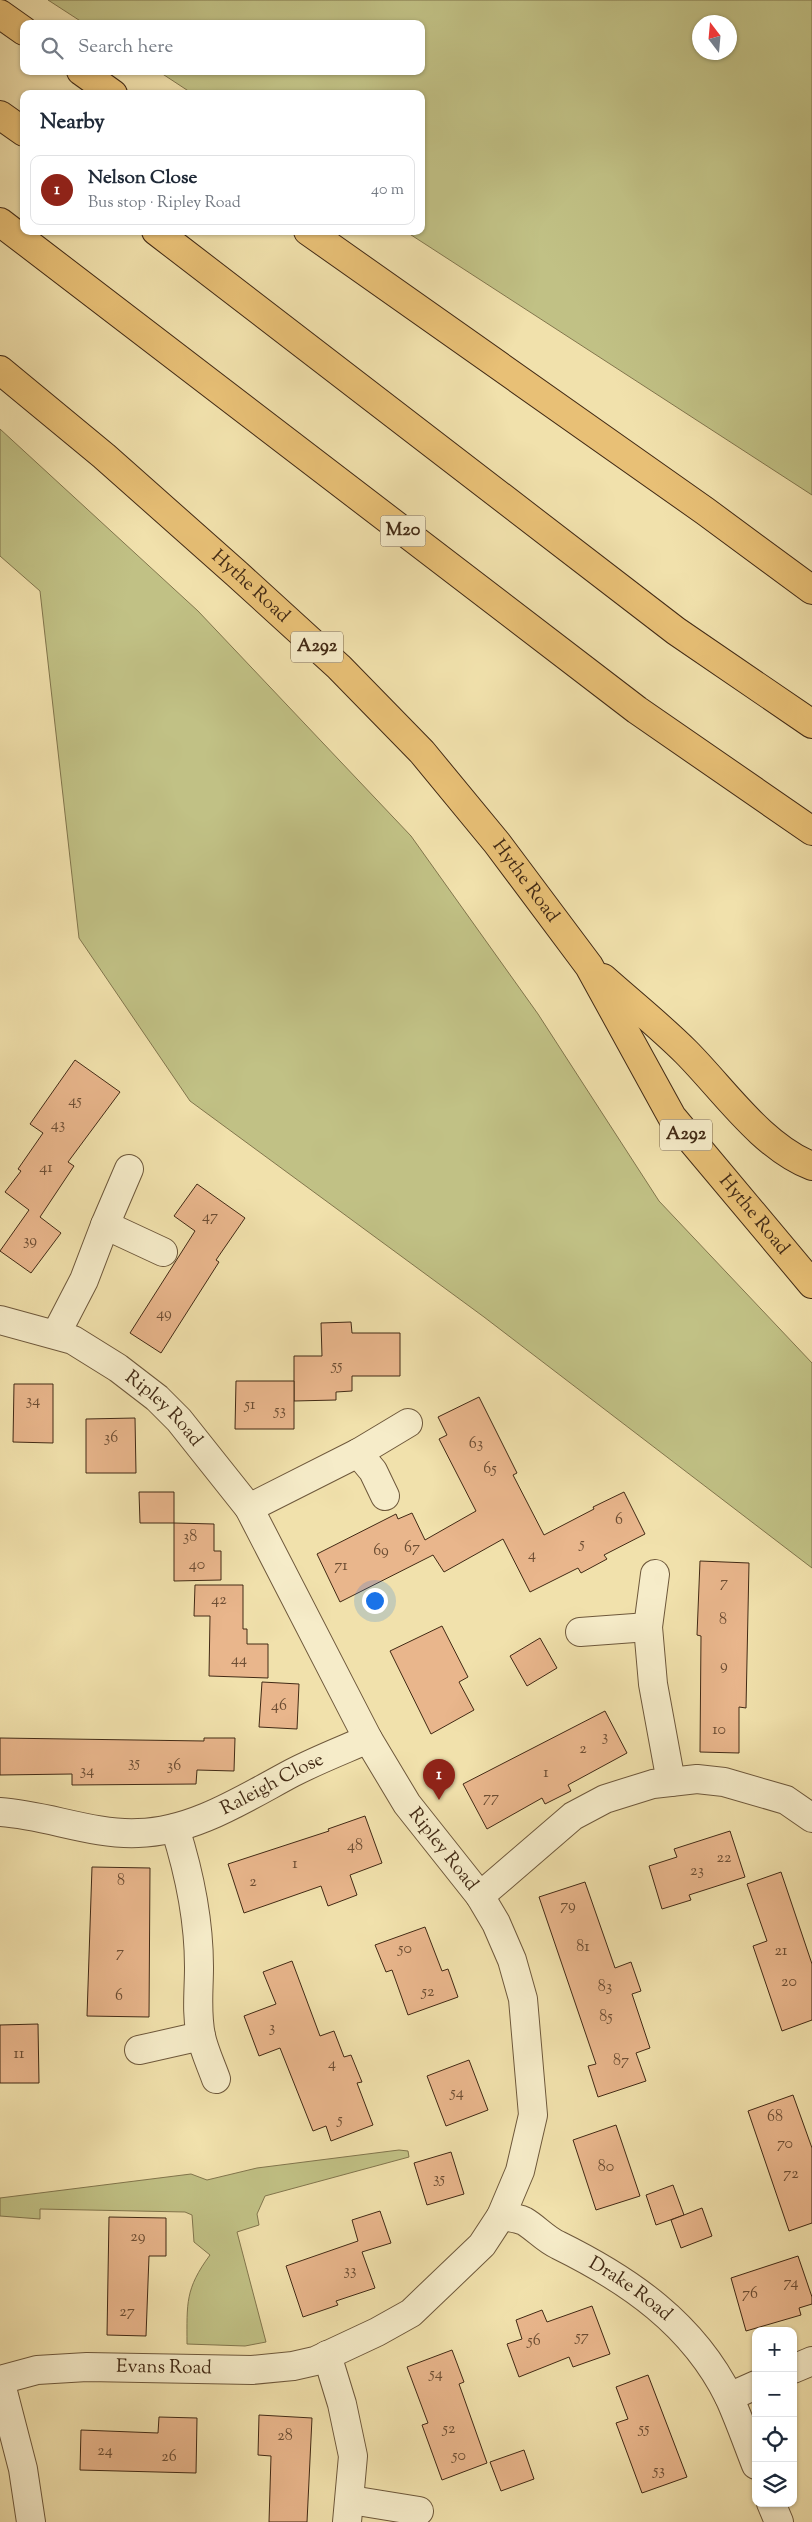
<!DOCTYPE html>
<meta charset="utf-8">
<style>
:root{--surface:#fff;--page:#f6f6f7;--text:#1f2937;--muted:#747a83;--line:#e0e1e3;--accent:#8f2418}
body{margin:0;font-family:"Sorts Mill Goudy",serif;background:var(--page);color:var(--text)}
.controls{position:absolute;right:15px;bottom:15px;display:grid;overflow:hidden;border-radius:10px;box-shadow:0 1px 4px #0004}
.controls button{width:45px;height:45px;display:grid;place-items:center;padding:0;border:0;border-bottom:1px solid var(--line);background:var(--surface);color:var(--text);font:25px sans-serif}
.compass{position:absolute;left:692px;top:15px;width:45px;height:45px;border-radius:50%;background:var(--surface);box-shadow:0 1px 4px #0004;rotate:344deg}
.you{position:absolute;left:374px;top:1600px;width:18px;height:18px;margin:-12px;border:4px solid #fff;border-radius:50%;background:#1a73e8;box-shadow:0 0 0 8px #1a73e833}
.badge{display:grid;place-items:center;width:32px;height:32px;border-radius:50%;background:var(--accent);color:#fff;font-size:16px;font-weight:700}
.pin{position:absolute;translate:-50% -41px;filter:drop-shadow(0 1px 2px #0008)}
.pin::after{content:'';position:absolute;top:26px;width:18px;height:15px;background:inherit;clip-path:polygon(0 0,100% 0,50% 100%)}
.list{margin:0;padding:0;list-style:none}
h2{display:flex;justify-content:space-between;align-items:center;height:65px;margin:0;padding:0 20px;font-size:21px}
h2 small{font-size:16px;font-weight:400;color:var(--muted)}
.list li{display:grid;grid-template-columns:32px 1fr auto;gap:15px;align-items:center;box-sizing:border-box;height:70px;margin:0 10px 10px;padding:0 10px;border:1px solid var(--line);border-radius:10px}
.list b{display:block;font-size:19px;white-space:nowrap}
.list p{margin:0;font-size:16px;white-space:nowrap;color:var(--muted)}
.list em{font-size:16px;font-style:normal;color:var(--muted)}
.icon{flex:none;width:28px;height:28px;fill:none;stroke:currentColor;stroke-width:2;stroke-linecap:round;stroke-linejoin:round}
.map{position:relative;flex:none;width:812px;height:2522px;overflow:hidden}
.search{position:absolute;background:var(--surface);box-shadow:0 1px 4px #0004;left:20px;top:20px;width:405px;height:55px;display:flex;align-items:center;gap:12px;box-sizing:border-box;padding:0 18px;border-radius:10px;color:var(--muted);font-size:19px}
.panel{position:absolute;background:var(--surface);box-shadow:0 1px 4px #0004;left:20px;top:90px;width:405px;height:145px;border-radius:10px}
.map>svg:first-child{display:block}
</style>
<div class="map">
<svg width="812" height="2522" viewBox="0 0 812 2522">
<rect width="100%" height="100%" fill="#f1e1ac"/>
<filter id="stains"><feTurbulence type="fractalNoise" baseFrequency=".004" numOctaves="4"/><feColorMatrix values="0 0 0 0 .2 0 0 0 0 .09 0 0 0 0 .02 0 0 0 .5 -.17"/></filter>
<radialGradient id="worn" r=".72"><stop offset=".6" stop-color="#630" stop-opacity="0"/><stop offset="1" stop-color="#630" stop-opacity=".3"/></radialGradient>
<!-- green -->
<g fill="#c1c185" stroke="#82764d" fill-rule="evenodd">
<path d="M48,0H812V495L405,231H421V94H193L158,71H421V24H85ZM700,22H730V52H700Z"/>
<path d="M0,429L198,611L411,836L538,1014L659,1201L812,1363V1568L484,1317L190,1101L79,938L40,591L0,556Z"/>
<path d="M399,2150L408,2151L409,2157L265,2196L257,2214L259,2225L237,2232L266,2342L245,2346L187,2344C187,2303 185,2289 210,2255L194,2242L192,2215L185,2212L40,2209V2219L0,2216V2198L191,2174L207,2180L257,2168Z"/>
</g>
<!-- building -->
<g fill="#e9b68c" stroke="#422a15">
<path d="M75,1060L120,1092L68,1162L74,1166L40,1217L61,1233L31,1273L0,1251L29,1210L5,1192L21,1171L18,1169L43,1133L30,1124Z"/>
<path d="M197,1184L245,1218L216,1260L219,1262L161,1353L130,1333L195,1231L174,1216Z"/>
<path d="M351,1322L352,1333H400V1376H352V1391L336,1392V1400L294,1401V1356H322L321,1323Z"/>
<path d="M236,1381H294V1429H235Z"/>
<path d="M14,1384H53V1443L13,1442Z"/>
<path d="M479,1397L517,1473L513,1475L544,1535L594,1509L593,1507L624,1492L645,1534L604,1555L607,1559L581,1573L578,1568L530,1592L503,1539L444,1572L433,1555L340,1602L317,1554L396,1514L398,1519L412,1513L425,1540L476,1511L439,1439L447,1435L438,1417Z"/>
<path d="M135,1418L136,1473H86V1419Z"/>
<path d="M139,1492H174V1523L214,1524V1551H221V1580L174,1581V1523H140Z"/>
<path d="M700,1561L749,1563L746,1708L739,1707V1753L700,1752L701,1636L697,1635Z"/>
<path d="M195,1585H243V1629H247V1644H268V1678L209,1676L210,1616H194Z"/>
<path d="M442,1626L468,1677L459,1682L474,1710L431,1734L390,1651Z"/>
<path d="M540,1638L557,1668L527,1686L510,1656Z"/>
<path d="M262,1682L299,1684L297,1729L259,1727Z"/>
<path d="M605,1711L627,1753L568,1785L571,1791L545,1804L542,1798L487,1829L463,1784Z"/>
<path d="M0,1738L204,1741V1738H235L234,1771L197,1770L196,1784L72,1785V1774L0,1775Z"/>
<path d="M365,1816L382,1863L350,1875L357,1895L328,1906L321,1886L244,1913L228,1864L329,1831L328,1829Z"/>
<path d="M730,1831L745,1877L689,1895L691,1900L662,1909L649,1866L677,1857L674,1849Z"/>
<path d="M92,1867L150,1868L149,2017L87,2016Z"/>
<path d="M781,1872L812,1964V2020L782,2031L753,1946L767,1941L747,1884Z"/>
<path d="M585,1882L615,1968L631,1962L641,1991L632,1994L650,2048L636,2053L646,2081L598,2097L588,2066L596,2064L539,1897Z"/>
<path d="M425,1927L442,1971L448,1969L458,1997L408,2015L392,1970L386,1972L375,1945Z"/>
<path d="M292,1961L320,2036L334,2031L344,2057L351,2055L362,2082L357,2083L373,2125L331,2141L326,2126L313,2131L280,2048L259,2056L244,2016L276,2004L263,1972Z"/>
<path d="M38,2024L39,2083H0V2025Z"/>
<path d="M469,2060L488,2110L446,2126L427,2076Z"/>
<path d="M793,2095L812,2148V2223L789,2231L748,2111Z"/>
<path d="M616,2125L640,2196L596,2210L573,2140Z"/>
<path d="M451,2152L464,2194L427,2205L414,2163Z"/>
<path d="M673,2185L684,2215L656,2225L646,2195Z"/>
<path d="M702,2208L712,2236L681,2248L671,2220Z"/>
<path d="M380,2211L391,2243L362,2252L375,2288L336,2301L338,2305L303,2317L286,2266L358,2241L352,2220Z"/>
<path d="M109,2217L166,2218V2256H149L146,2336L107,2335Z"/>
<path d="M798,2256L812,2297V2304L799,2308L801,2315L746,2331L731,2278Z"/>
<path d="M592,2306L610,2354L573,2367L569,2357L519,2377L507,2344L522,2339L516,2320L542,2310L547,2322Z"/>
<path d="M452,2350L464,2382L459,2384L487,2463L442,2480L422,2425L428,2423L407,2367Z"/>
<path d="M648,2375L687,2477L642,2493L616,2423L628,2419L616,2387Z"/>
<path d="M259,2415L312,2418L307,2522H269L271,2456L258,2455Z"/>
<path d="M159,2417L197,2418L196,2473L80,2470L81,2430L158,2433Z"/>
<path d="M524,2450L534,2479L501,2491L490,2462Z"/>
</g>
<g fill="none" stroke-linecap="round" stroke-linejoin="round">
<defs>
<g id="street">
<path d="M105,1225L163,1252"/>
<path id="s1" d="M0,1320L73,1340L118,1368L157,1398L179,1420L249,1508L368,1739L407,1804L480,1896L496,1923L512,1960L523,1999L533,2115L520,2171L501,2216L482,2245L411,2313L377,2332L315,2361L293,2366L252,2370L87,2367L37,2370L0,2380"/>
<path d="M56,1334L84,1280L105,1225L129,1169"/>
<path d="M358,1453L373,1471L385,1496"/>
<path d="M249,1508L358,1453L408,1423"/>
<path d="M655,1574L648,1627L653,1684L671,1782"/>
<path d="M580,1632L648,1627"/>
<path id="s2" d="M0,1812C47,1815 92,1835 138,1833C193,1832 245,1798 292,1773C317,1760 343,1750 368,1739"/>
<path d="M175,1828C189,1872 199,1920 199,1967C199,1991 196,2012 201,2036C204,2050 211,2065 216,2079"/>
<path d="M480,1896L573,1816L605,1799L653,1784L697,1779L724,1782L786,1800L812,1818"/>
<path d="M139,2050L201,2036"/>
<path id="s3" d="M501,2216C508,2217 517,2218 524,2221C536,2228 545,2239 558,2245C629,2280 693,2324 729,2397C739,2419 747,2442 756,2465"/>
<path d="M327,2355L342,2404L353,2456L347,2522"/>
<path d="M793,2369L812,2361"/>
<path d="M0,2380L23,2469L31,2522"/>
<path d="M729,2397L756,2385"/>
<path d="M351,2500L419,2511"/>
<path d="M771,2503L779,2522"/>
</g>
<g id="primary">
<path id="s4" d="M0,370L104,456L237,574L339,667L422,752L497,843L589,966L672,1117L812,1284"/>
<path d="M603,978C631,1003 660,1026 686,1052C723,1089 762,1147 812,1166"/>
</g>
<g id="highway">
<path d="M0,14L24,31"/>
<path d="M81,71L113,94"/>
<path d="M0,115L24,132"/>
<path d="M0,222L637,710L812,831"/>
<path d="M156,231L676,631L812,724"/>
<path d="M308,231L705,511L812,590"/>
</g>
</defs>
<!-- street casing -->
<use href="#street" stroke="#6e583b" stroke-width="30"/>
<!-- primary casing -->
<use href="#primary" stroke="#422a15" stroke-width="30"/>
<!-- highway casing -->
<use href="#highway" stroke="#422a15" stroke-width="30"/>
<!-- street -->
<use href="#street" stroke="#f6ecc9" stroke-width="28"/>
<!-- primary -->
<use href="#primary" stroke="#e8c076" stroke-width="28"/>
<!-- highway -->
<use href="#highway" stroke="#e8c076" stroke-width="28"/>
</g>
<g text-anchor="middle" dominant-baseline="central" stroke-width="4.5" stroke-linejoin="round" paint-order="stroke">
<!-- number labels -->
<g font-size="16" fill="#6c4d33">
<text x="75" y="1101">45</text>
<text x="58" y="1125">43</text>
<text x="46" y="1168">41</text>
<text x="210" y="1217">47</text>
<text x="30" y="1241">39</text>
<text x="164" y="1314">49</text>
<text x="337" y="1366">55</text>
<text x="33" y="1401">34</text>
<text x="250" y="1405">51</text>
<text x="280" y="1411">53</text>
<text x="111" y="1438">36</text>
<text x="476" y="1444">63</text>
<text x="490" y="1469">65</text>
<text x="619" y="1520">6</text>
<text x="190" y="1537">38</text>
<text x="582" y="1544">5</text>
<text x="412" y="1548">67</text>
<text x="381" y="1551">69</text>
<text x="532" y="1555">4</text>
<text x="197" y="1565">40</text>
<text x="341" y="1566">71</text>
<text x="724" y="1583">7</text>
<text x="219" y="1600">42</text>
<text x="723" y="1620">8</text>
<text x="239" y="1660">44</text>
<text x="724" y="1666">9</text>
<text x="279" y="1706">46</text>
<text x="719" y="1730">10</text>
<text x="605" y="1737">3</text>
<text x="583" y="1749">2</text>
<text x="134" y="1763">35</text>
<text x="174" y="1766">36</text>
<text x="87" y="1771">34</text>
<text x="546" y="1773">1</text>
<text x="491" y="1798">77</text>
<text x="355" y="1846">48</text>
<text x="724" y="1858">22</text>
<text x="295" y="1864">1</text>
<text x="697" y="1871">23</text>
<text x="121" y="1881">8</text>
<text x="253" y="1882">2</text>
<text x="568" y="1906">79</text>
<text x="583" y="1947">81</text>
<text x="405" y="1949">50</text>
<text x="781" y="1951">21</text>
<text x="120" y="1953">7</text>
<text x="789" y="1982">20</text>
<text x="605" y="1987">83</text>
<text x="428" y="1992">52</text>
<text x="119" y="1996">6</text>
<text x="606" y="2017">85</text>
<text x="272" y="2028">3</text>
<text x="19" y="2054">11</text>
<text x="621" y="2061">87</text>
<text x="332" y="2064">4</text>
<text x="457" y="2093">54</text>
<text x="775" y="2117">68</text>
<text x="340" y="2120">5</text>
<text x="785" y="2144">70</text>
<text x="606" y="2167">80</text>
<text x="791" y="2174">72</text>
<text x="439" y="2179">35</text>
<text x="138" y="2237">29</text>
<text x="350" y="2271">33</text>
<text x="791" y="2283">74</text>
<text x="750" y="2294">76</text>
<text x="127" y="2312">27</text>
<text x="582" y="2337">57</text>
<text x="534" y="2341">56</text>
<text x="436" y="2374">54</text>
<text x="449" y="2429">52</text>
<text x="644" y="2429">55</text>
<text x="285" y="2436">28</text>
<text x="105" y="2451">24</text>
<text x="459" y="2456">50</text>
<text x="169" y="2457">26</text>
<text x="659" y="2471">53</text>
</g>
<!-- shield labels -->
<g fill="#f6ecc9" stroke="#78644b" stroke-width="1">
<rect x="380.5" y="515.5" width="45" height="31" rx="4"/>
<rect x="291" y="631.5" width="52" height="31" rx="4"/>
<rect x="660" y="1119.5" width="52" height="31" rx="4"/>
</g>
<g font-size="18" font-weight="bold" fill="#422a15">
<text x="403" y="531">M20</text>
<text x="317" y="647">A292</text>
<text x="686" y="1135">A292</text>
</g>
<!-- street labels -->
<g font-size="19" fill="#422a15" stroke="#f6ecc9">
<text stroke="none"><textPath href="#s4" startOffset="331">Hythe Road</textPath></text>
<text stroke="none"><textPath href="#s4" startOffset="735">Hythe Road</textPath></text>
<text stroke="none"><textPath href="#s4" startOffset="1141">Hythe Road</textPath></text>
<text stroke="none"><textPath href="#s1" startOffset="190">Ripley Road</textPath></text>
<text stroke="none"><textPath href="#s2" startOffset="284">Raleigh Close</textPath></text>
<text stroke="none"><textPath href="#s1" startOffset="715">Ripley Road</textPath></text>
<text stroke="none"><textPath href="#s3" startOffset="150">Drake Road</textPath></text>
<text transform="translate(164 2368) rotate(1)">Evans Road</text>
</g>
</g>
<rect width="100%" height="100%" filter="url(#stains)"/>
<rect width="100%" height="100%" fill="url(#worn)"/>
</svg>
<div class="controls">
<button>+</button>
<button>−</button>
<button><svg class="icon" aria-label="locate" viewBox="0 0 24 24"><circle cx="12" cy="12" r="6"/><path d="M12 2v4M12 18v4M2 12h4M18 12h4"/></svg></button>
<button><svg class="icon" aria-label="layers" viewBox="0 0 24 24"><path d="M12 4l9 5-9 5-9-5zM3 14l9 5 9-5"/></svg></button>
</div>
<svg class="compass" viewBox="-18 -18 36 36"><path d="M0-13l5 13h-10z" fill="#e53935"/><path d="M0 13l5-13h-10z" fill="#747a83"/></svg>
<div class="you"></div>
<div class="pin badge" style="left:439px;top:1800px">1</div>
<div class="search"><svg class="icon" aria-label="search" viewBox="0 0 24 24"><circle cx="10" cy="10" r="6"/><path d="M15 15l6 6"/></svg>Search here</div>
<section class="panel">
<h2>Nearby<small></small></h2>
<ul class="list">
<li><span class="badge">1</span><div><b>Nelson Close</b><p>Bus stop · Ripley Road</p></div><em>40 m</em></li>
</ul>
</section>
</div>
